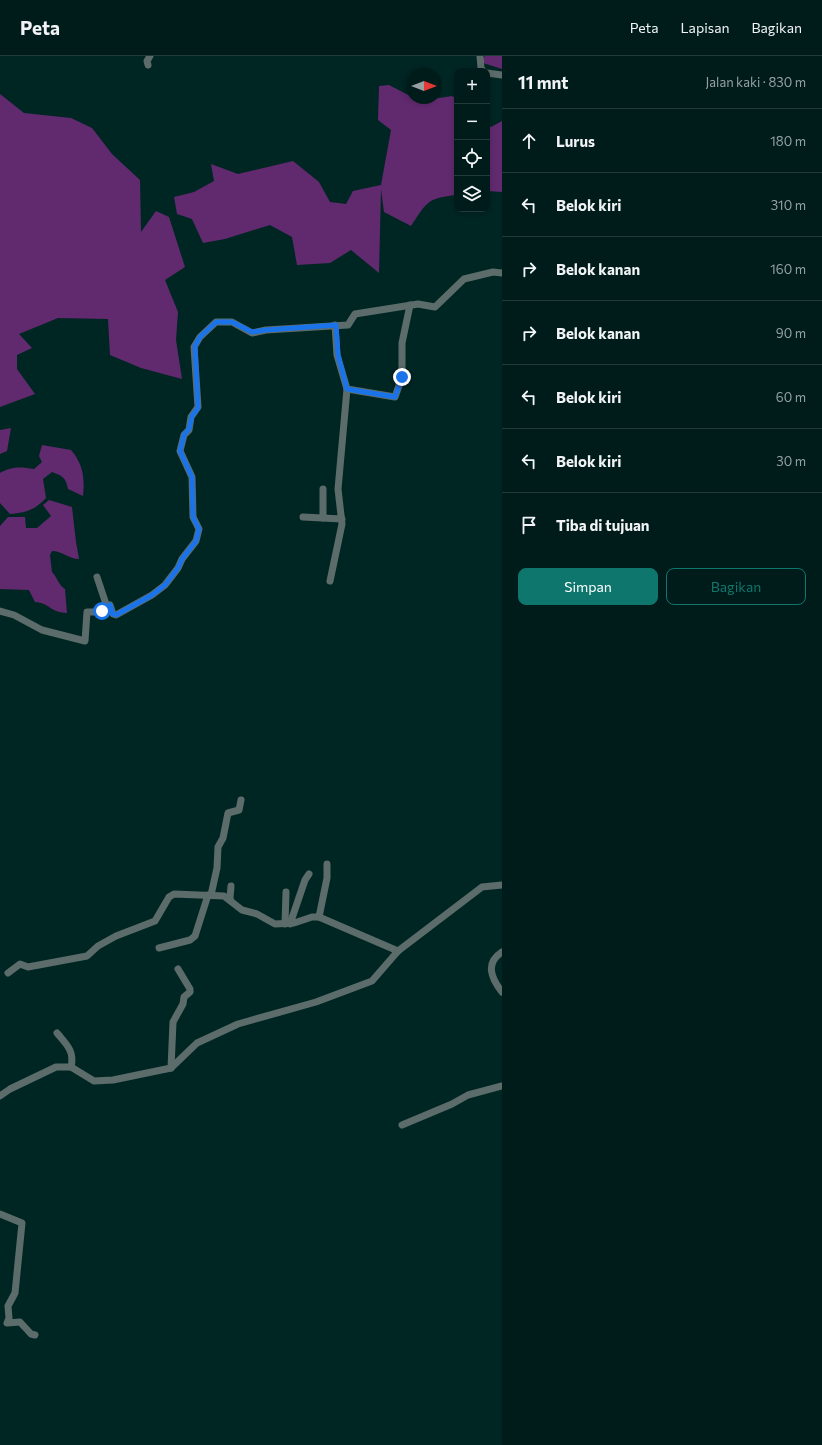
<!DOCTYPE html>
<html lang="id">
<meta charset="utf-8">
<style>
:root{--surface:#001c1a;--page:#0e2927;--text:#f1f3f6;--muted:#95a1a2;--line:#223a39;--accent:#0f766e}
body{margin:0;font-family:Commissioner,sans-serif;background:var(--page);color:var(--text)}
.controls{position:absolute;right:12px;top:12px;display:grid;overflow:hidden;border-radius:8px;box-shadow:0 2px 6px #0003}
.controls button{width:36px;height:36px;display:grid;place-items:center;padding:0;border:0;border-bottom:1px solid var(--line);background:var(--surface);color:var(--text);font:20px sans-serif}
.compass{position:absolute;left:406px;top:12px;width:36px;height:36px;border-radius:50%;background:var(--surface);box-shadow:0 2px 6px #0003;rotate:90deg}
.stop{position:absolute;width:12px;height:12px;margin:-9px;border:3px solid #1a73e8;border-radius:50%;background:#fff}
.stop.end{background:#1a73e8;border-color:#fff;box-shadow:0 1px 4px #0008}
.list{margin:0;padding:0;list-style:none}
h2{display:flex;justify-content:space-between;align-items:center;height:52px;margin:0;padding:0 16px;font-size:17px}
h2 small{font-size:13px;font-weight:400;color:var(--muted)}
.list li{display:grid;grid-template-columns:26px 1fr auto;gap:12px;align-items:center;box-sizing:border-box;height:64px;padding:0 16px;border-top:1px solid var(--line)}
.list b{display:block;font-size:15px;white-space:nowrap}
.list em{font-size:13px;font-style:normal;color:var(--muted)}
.actions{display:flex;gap:8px;padding:12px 16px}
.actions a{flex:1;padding:9px 0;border:1px solid var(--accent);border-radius:8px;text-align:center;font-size:14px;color:var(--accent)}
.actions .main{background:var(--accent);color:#fff}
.icon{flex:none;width:22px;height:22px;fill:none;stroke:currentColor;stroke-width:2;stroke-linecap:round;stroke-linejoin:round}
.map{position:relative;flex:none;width:502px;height:1389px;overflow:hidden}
header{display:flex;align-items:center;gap:24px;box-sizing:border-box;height:56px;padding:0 20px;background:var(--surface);border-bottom:1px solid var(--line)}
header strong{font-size:19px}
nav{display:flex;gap:22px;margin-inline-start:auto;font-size:14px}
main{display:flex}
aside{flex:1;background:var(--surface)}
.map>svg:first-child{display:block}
</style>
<header>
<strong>Peta</strong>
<nav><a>Peta</a><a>Lapisan</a><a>Bagikan</a></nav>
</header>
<main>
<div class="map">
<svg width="502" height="1389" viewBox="0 0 502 1389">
<rect width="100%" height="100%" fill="#002623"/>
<!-- forest -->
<g fill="#612a6f">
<path d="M485,0H502V13L480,6Z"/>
<path d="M389,29L420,45L452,40L457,43V139C427,142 427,146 411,170L384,156L381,133L379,217L351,194L330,207L297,209L292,181L270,169L225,183L203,187L192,163L177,158L174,141L194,136L214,125L211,108L238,118L293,105L319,126L330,146L346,148L353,135L381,129L391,74L378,64L379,30Z"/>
<path d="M0,38L24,57L71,62L92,72L112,98L140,124L141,176L156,155L169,161L185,211L165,224L178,256L176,284L182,323L141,312L110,299L108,263L58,262L19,278L32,292L17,299V313L35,338L0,351Z"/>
<path d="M502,65V136L487,135V67L491,71Z"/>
<path d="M11,372L7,395L0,398V374Z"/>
<path d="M42,389L71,394C83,408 85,422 83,440L68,433C66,422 63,420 52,416L43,423L46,442C35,454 25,457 10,458L0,447V417C12,410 21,411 34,413L42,406L39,400Z"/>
<path d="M49,444L72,451L76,486L79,503C69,503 62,495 52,495L50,499L52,516C57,521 59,530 65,533L67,557C49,556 50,547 35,546L29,534L0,533V470L8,461H25L26,472H37L51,460L43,449Z"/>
</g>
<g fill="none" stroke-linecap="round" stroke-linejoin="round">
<!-- minor -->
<g stroke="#5c6c6a" stroke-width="7">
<path d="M480,0L481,12L483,15"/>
<path d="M148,9L147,5L150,0"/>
<path d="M487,17L502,19"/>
<path d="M335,269L337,299L347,333L395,341L402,321V287L410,249"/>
<path d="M303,461L342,463"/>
<path d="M323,462V433"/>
<path d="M97,521L107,551"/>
<path d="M330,525L342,468L338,433L347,333"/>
<path d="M0,555L14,559L42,574L85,585L87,556H100L110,549L113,558L116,559L152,539L165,529L178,512L182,503L196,485L199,473L193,461L192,421L180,395L184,379L189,374L191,361L198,351L194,291L200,281L216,266H232L252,277L266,274L348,269L355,258L418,248L435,251L464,223L493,216L502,217"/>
<path d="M231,830L230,842L231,845"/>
<path d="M211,839L217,812L218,791L223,782L228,757L239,754L241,744"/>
<path d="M319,861L327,822V808"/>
<path d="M285,868L286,836"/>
<path d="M290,868L305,824L309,818"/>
<path d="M159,892L190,884L195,880L208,839"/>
<path d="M502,896C485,907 491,922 502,936"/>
<path d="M8,917L20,908L28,911L87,900L98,890L116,880L155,865L169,841L174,838L224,840L242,854L257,858L275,868L294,867L312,861H319L398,895"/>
<path d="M57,977C66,988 75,995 71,1011"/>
<path d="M171,1012L173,966L183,948L184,941L190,936V933L178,913"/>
<path d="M0,1040L10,1033L56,1011H71L94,1025L113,1024L171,1012L197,987L238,968L316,946L372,925L398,895L482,831L502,829"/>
<path d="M402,1069L452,1048L468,1039L502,1030"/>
<path d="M0,1158L22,1167L15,1237L8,1250L9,1262L7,1267L20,1266L31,1278L35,1279"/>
</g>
</g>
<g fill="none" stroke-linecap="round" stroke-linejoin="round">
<!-- route -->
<path stroke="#1a73e8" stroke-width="5" d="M102,555L110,549L113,558L116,559L152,539L165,529L178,512L182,503L196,485L199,473L193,461L192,421L180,395L184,379L189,373L192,360L198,352L195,290L200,281L216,266H232L252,276L266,274L336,269L338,299L347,333L395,341L402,321"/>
</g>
</svg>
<div class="controls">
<button>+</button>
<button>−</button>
<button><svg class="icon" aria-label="locate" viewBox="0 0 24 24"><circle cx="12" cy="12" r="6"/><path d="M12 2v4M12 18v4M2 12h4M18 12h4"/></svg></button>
<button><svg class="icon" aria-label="layers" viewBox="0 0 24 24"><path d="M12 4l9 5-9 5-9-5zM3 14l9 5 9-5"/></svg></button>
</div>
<svg class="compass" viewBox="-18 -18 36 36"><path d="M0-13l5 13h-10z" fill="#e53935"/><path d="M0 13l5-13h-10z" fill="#95a1a2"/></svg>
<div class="stop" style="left:102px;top:555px"></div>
<div class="stop end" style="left:402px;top:321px"></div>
</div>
<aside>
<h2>11 mnt<small>Jalan kaki · 830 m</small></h2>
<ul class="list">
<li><svg class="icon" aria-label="ahead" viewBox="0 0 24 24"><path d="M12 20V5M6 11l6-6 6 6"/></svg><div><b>Lurus</b></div><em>180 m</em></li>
<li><svg class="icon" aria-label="left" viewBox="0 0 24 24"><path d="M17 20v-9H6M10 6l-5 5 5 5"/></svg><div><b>Belok kiri</b></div><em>310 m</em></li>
<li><svg class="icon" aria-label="right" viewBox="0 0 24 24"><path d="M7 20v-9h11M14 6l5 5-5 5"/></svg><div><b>Belok kanan</b></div><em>160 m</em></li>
<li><svg class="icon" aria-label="right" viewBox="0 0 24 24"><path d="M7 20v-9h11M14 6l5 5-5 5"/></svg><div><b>Belok kanan</b></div><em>90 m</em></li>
<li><svg class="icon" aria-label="left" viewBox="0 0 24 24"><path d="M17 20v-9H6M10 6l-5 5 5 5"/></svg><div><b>Belok kiri</b></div><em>60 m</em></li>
<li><svg class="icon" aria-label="left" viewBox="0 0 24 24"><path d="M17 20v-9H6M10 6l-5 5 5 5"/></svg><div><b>Belok kiri</b></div><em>30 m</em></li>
<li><svg class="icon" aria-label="arrive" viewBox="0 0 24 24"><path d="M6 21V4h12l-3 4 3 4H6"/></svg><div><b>Tiba di tujuan</b></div></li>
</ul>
<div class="actions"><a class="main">Simpan</a><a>Bagikan</a></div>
</aside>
</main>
